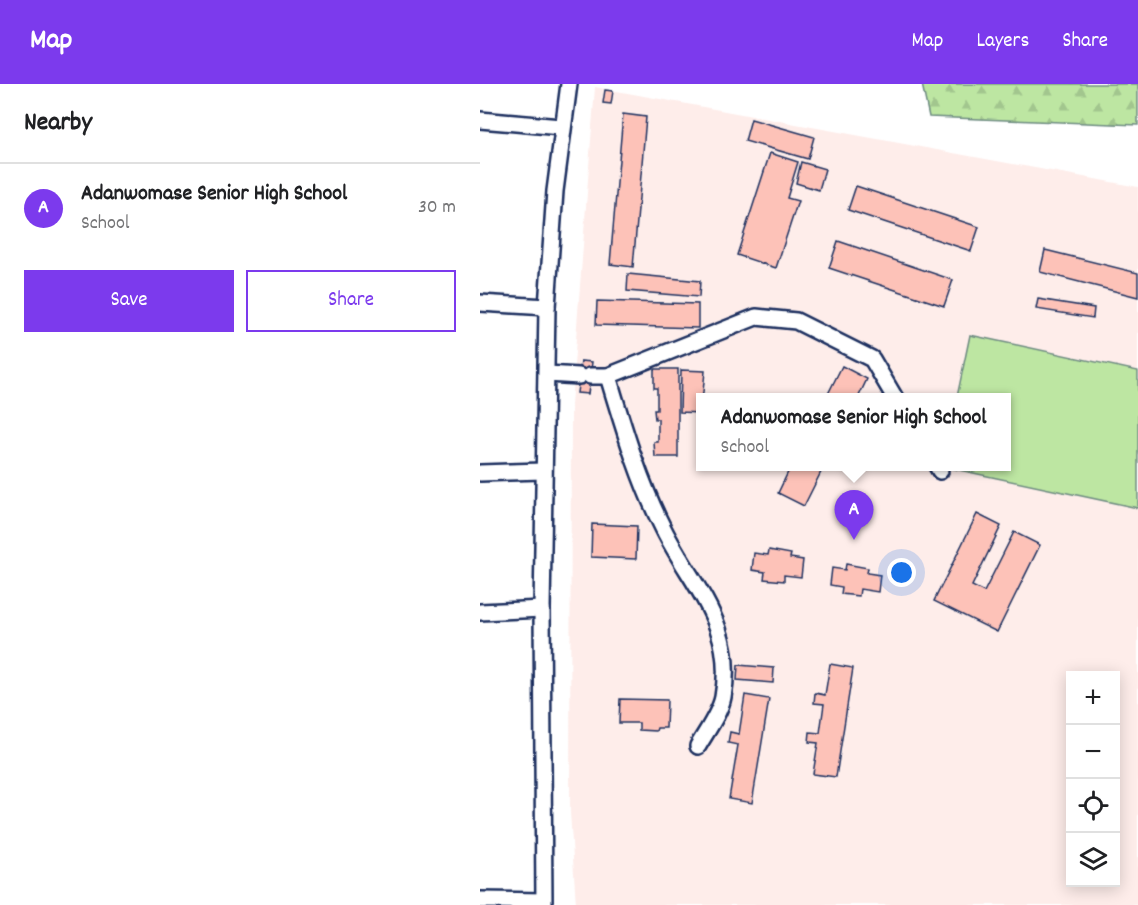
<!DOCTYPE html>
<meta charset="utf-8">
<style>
:root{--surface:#fff;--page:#f2f2f2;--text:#202124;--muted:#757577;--line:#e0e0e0;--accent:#7c3aed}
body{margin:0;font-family:Dekko,sans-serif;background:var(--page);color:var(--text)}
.controls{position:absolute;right:18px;bottom:18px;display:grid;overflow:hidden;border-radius:0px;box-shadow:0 3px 15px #0003}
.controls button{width:54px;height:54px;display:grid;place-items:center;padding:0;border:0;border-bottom:2px solid var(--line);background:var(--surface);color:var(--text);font:30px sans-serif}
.you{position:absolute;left:422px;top:489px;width:21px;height:21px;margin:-15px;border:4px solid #fff;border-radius:50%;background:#1a73e8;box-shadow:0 0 0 9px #1a73e833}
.badge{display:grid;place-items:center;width:39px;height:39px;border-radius:50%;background:var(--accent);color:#fff;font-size:20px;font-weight:700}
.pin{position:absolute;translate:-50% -50px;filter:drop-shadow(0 2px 3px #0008)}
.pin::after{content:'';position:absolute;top:32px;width:21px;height:18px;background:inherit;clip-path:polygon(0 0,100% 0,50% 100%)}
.popup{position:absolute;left:216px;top:309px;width:315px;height:78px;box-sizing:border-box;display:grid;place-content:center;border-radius:0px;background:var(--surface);filter:drop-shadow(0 2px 4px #0005);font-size:20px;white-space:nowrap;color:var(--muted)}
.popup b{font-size:22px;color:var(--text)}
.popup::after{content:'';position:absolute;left:50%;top:100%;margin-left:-12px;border:12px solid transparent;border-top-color:var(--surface)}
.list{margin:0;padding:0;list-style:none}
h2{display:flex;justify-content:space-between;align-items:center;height:78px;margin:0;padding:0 24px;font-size:26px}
h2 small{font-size:20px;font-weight:400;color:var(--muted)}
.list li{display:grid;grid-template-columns:39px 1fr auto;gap:18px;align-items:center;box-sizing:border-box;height:90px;padding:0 24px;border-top:2px solid var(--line)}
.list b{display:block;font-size:22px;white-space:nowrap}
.list p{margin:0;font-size:20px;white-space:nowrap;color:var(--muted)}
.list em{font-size:20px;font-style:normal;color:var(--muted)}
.actions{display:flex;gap:12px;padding:18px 24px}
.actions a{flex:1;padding:14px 0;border:2px solid var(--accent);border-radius:0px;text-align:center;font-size:21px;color:var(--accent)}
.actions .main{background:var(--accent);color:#fff}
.icon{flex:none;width:33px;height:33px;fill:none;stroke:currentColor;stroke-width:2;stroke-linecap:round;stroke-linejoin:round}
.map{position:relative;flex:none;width:658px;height:821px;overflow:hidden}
header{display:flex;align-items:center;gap:36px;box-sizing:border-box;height:84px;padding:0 30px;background:var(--accent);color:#fff}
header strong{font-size:28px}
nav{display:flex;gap:33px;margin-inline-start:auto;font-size:21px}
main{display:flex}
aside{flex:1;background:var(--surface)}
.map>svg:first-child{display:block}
</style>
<header>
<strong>Map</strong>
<nav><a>Map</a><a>Layers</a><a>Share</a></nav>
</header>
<main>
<aside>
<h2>Nearby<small></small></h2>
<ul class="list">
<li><span class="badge">A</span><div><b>Adanwomase Senior High School</b><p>School</p></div><em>30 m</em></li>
</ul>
<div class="actions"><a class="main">Save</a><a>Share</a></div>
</aside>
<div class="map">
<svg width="658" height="821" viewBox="0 0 658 821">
<defs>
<pattern id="forest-firs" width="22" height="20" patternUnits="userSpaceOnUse" patternTransform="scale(1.5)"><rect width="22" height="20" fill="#bde6a2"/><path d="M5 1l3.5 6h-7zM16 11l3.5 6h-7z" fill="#a2c68e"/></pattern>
</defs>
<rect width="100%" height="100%" fill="#fff"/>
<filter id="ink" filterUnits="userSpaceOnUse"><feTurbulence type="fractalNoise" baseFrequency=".0167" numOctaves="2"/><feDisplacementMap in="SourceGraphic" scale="12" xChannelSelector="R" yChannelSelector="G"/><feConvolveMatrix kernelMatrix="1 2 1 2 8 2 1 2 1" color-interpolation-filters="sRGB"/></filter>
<g filter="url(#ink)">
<!-- built -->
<path fill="#feedea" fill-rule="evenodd" d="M115,3L658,103V821H96L90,728L91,321ZM221,314H527V382H221ZM590,592H636V798H590Z"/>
<!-- forest -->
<path fill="url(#forest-firs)" stroke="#6c8a80" stroke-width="1.5" d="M442,0H658V41L449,33Z"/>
<!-- pitch -->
<path fill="#bde6a2" stroke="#6c8a80" stroke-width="1.5" d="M490,251L658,287V424L465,383L527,382V314L477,313Z"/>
<!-- building -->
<g fill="#fdc2b8" stroke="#1b2f5e" stroke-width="1.5">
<path d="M125,6L133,7L131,20L123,19Z"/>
<path d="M143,30L166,33L153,183L130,180Z"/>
<path d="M271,35L334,53L328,75L265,57Z"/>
<path d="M290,69L318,78L307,114L318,117L296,184L257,171Z"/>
<path d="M321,78L345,85L339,106L316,99Z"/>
<path d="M376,102L499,143L491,167L368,126Z"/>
<path d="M358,157L473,196L464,222L349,184Z"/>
<path d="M565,166L658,189V213L560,188Z"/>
<path d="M148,190L220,197L219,213L147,207Z"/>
<path d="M558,215L614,224L613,234L556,225Z"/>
<path d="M117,217L218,220V244L116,241Z"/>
<path d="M101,277L112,278L108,310L97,309Z"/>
<path d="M362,282L387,295L378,314H346Z"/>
<path d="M174,285H198V373H175L174,358H178V335H175L174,326H177V304H174Z"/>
<path d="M201,286L225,287L221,329L200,328Z"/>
<path d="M311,382H344L324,422L298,409Z"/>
<path d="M497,430L521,442L492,502L504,508L534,448L560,461L517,548L454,517Z"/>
<path d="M112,440L157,442L156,475L111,473Z"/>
<path d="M289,466L311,470L310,474L323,476L321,493L304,491V497L284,495L285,488L272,486L274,469L288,471Z"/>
<path d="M366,480L388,484L387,489L400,491L398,508L380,505L379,512L361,510L362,503L350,501L352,484L365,486Z"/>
<path d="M350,580L373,584L356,693L333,690L338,659L329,658L330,648L340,649L344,620L334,619L335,609L345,611Z"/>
<path d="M258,581L294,584L293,599L257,596Z"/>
<path d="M265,611L289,615L272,719L249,715L258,661L248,659L250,648L259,650Z"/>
<path d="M140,615L187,616L186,644H177L176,647L159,646V639H139Z"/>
</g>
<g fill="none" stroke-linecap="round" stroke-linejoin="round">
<defs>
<g id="minor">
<path d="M0,36L81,43"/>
<path d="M0,219L67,223"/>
<path d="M67,290L99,292"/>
<path d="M110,292H128L276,233L316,237L392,275L415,314"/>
<path d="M128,292C144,345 159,397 184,446C213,504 256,541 243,613C240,629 226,648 218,662"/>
<path d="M457,382L460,387"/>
<path d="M0,389L63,387"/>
<path d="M0,528L62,525"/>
<path d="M0,816L63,817"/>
<path d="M64,821L62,525L67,223L75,107L89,0"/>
</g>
</defs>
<!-- minor casing -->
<use href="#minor" stroke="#1b2f5e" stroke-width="20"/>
<!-- minor -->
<use href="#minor" stroke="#fff" stroke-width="15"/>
</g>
</g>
</svg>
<div class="controls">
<button>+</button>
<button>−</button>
<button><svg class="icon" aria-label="locate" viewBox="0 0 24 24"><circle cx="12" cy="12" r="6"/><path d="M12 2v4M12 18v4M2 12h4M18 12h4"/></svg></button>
<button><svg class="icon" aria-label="layers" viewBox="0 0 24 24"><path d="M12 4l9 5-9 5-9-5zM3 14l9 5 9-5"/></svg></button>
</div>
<div class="you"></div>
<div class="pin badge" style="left:374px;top:456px">A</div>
<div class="popup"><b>Adanwomase Senior High School</b>School</div>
</div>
</main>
